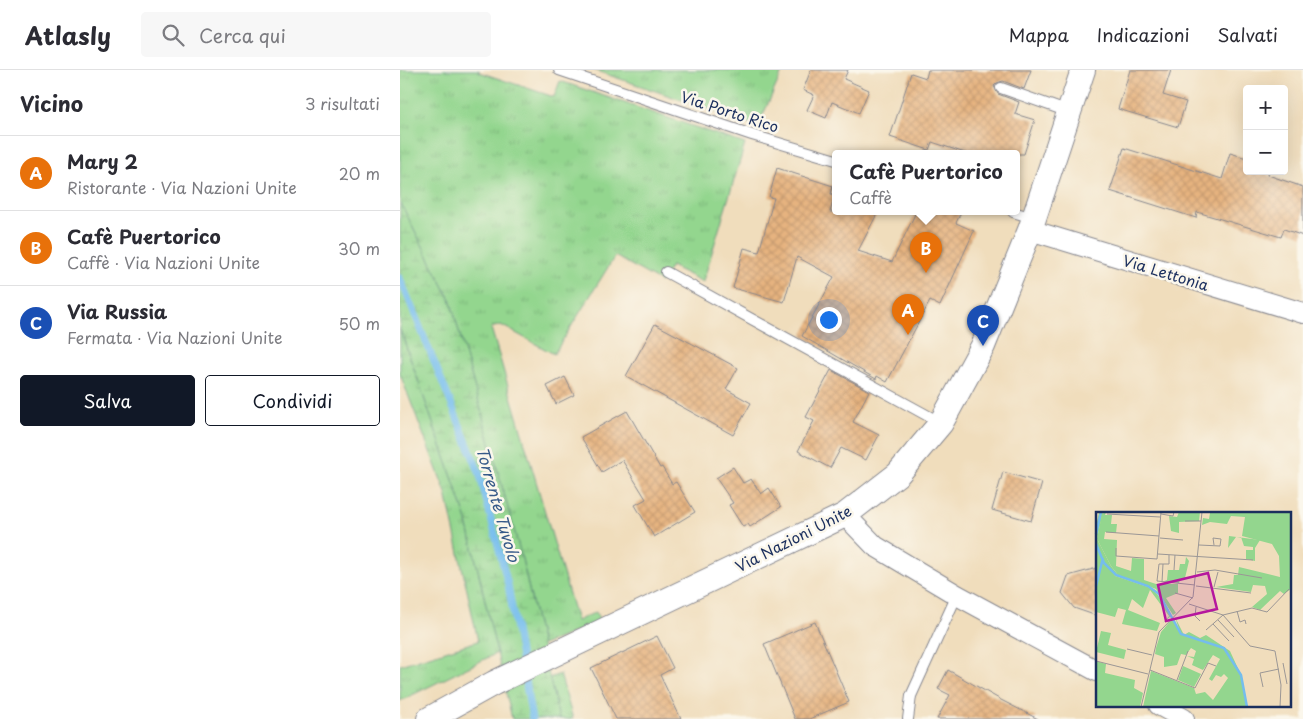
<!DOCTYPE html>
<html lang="it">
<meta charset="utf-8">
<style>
:root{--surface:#fff;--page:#f7f7f7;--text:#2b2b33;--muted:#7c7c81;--line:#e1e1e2;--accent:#111827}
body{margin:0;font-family:"Playpen Sans",sans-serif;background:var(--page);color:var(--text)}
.controls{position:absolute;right:15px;top:15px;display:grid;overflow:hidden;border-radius:5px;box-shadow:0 5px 20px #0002}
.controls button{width:45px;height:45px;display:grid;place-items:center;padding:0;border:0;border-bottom:1px solid var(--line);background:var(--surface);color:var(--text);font:25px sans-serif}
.you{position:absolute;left:428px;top:249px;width:18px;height:18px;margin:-12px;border:4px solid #fff;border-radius:50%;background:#1a73e8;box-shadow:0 0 0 8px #1a73e833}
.badge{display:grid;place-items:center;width:32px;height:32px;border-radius:50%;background:var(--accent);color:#fff;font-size:16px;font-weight:700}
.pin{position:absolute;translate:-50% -41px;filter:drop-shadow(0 1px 2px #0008)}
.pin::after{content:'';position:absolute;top:26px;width:18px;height:15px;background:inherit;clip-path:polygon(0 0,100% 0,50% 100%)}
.popup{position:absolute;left:432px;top:80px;width:188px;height:65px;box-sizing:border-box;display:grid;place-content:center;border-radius:5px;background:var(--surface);filter:drop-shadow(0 1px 4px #0005);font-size:16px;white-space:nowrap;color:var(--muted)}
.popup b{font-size:19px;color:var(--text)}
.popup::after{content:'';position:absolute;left:50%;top:100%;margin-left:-10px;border:10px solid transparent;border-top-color:var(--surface)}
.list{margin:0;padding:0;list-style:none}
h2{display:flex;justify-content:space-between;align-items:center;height:65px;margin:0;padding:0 20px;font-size:21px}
h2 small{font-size:16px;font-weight:400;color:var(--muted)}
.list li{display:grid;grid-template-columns:32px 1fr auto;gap:15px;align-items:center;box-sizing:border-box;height:75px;padding:0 20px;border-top:1px solid var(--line)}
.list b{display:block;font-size:19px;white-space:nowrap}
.list p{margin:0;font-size:16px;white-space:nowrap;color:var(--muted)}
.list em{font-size:16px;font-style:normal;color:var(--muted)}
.actions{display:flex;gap:10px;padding:15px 20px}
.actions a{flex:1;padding:11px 0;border:1px solid var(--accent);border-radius:5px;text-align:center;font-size:18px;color:var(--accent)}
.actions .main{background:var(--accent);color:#fff}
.icon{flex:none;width:28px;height:28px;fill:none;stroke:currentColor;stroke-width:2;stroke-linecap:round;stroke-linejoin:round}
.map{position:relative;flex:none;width:903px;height:649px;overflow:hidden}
header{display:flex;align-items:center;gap:30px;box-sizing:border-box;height:70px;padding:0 25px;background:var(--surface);border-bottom:1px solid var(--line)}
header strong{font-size:24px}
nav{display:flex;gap:28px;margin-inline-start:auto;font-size:18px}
.search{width:350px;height:45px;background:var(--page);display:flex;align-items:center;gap:12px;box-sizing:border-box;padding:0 18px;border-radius:5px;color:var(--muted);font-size:19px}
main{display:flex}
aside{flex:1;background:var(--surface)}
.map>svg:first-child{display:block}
</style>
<header>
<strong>Atlasly</strong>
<div class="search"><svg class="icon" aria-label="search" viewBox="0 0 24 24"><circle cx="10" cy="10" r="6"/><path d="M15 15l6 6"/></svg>Cerca qui</div>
<nav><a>Mappa</a><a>Indicazioni</a><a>Salvati</a></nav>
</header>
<main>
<aside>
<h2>Vicino<small>3 risultati</small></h2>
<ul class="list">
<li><span class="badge" style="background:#e8710a">A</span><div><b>Mary 2</b><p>Ristorante · Via Nazioni Unite</p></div><em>20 m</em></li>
<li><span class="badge" style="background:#e8710a">B</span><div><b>Cafè Puertorico</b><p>Caffè · Via Nazioni Unite</p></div><em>30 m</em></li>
<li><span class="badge" style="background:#1a4fb4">C</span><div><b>Via Russia</b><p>Fermata · Via Nazioni Unite</p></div><em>50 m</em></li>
</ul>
<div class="actions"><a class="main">Salva</a><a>Condividi</a></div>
</aside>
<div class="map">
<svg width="903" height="649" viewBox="0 0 903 649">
<defs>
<pattern id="grass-tufts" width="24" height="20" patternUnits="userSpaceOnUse" patternTransform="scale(1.25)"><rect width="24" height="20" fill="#93d68e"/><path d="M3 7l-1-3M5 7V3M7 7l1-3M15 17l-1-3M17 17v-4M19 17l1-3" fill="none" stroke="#7eb87d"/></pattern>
<pattern id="wetland-marsh" width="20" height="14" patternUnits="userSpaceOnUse" patternTransform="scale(1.25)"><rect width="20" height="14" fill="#93d68e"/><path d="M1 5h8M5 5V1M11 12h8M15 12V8" fill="none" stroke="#7eb87d"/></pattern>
<pattern id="building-cross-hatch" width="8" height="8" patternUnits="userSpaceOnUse" patternTransform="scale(1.25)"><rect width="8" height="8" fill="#e6b37f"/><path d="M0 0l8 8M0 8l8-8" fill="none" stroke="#c59a70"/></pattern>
</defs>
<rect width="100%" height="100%" fill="#fbf7ec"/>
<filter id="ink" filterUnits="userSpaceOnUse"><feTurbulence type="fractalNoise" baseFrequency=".02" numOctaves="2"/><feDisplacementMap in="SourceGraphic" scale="10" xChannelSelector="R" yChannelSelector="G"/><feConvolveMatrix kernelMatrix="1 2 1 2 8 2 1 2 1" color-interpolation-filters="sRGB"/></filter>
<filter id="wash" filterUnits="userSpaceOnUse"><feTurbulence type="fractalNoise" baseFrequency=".0096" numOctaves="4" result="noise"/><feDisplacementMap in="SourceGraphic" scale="20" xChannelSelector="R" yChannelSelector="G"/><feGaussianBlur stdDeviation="1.12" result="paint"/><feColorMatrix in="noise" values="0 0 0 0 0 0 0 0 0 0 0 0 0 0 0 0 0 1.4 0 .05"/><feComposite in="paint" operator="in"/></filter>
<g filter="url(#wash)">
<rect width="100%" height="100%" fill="#f0ddbc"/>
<!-- grass -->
<g fill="url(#grass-tufts)" stroke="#578276">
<path d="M0,0H79V2L154,27L160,11L345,74L303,212L271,196L261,212L215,186L154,284L101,255L91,258L177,551L196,542L200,552L142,575L121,485L50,229L0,132Z"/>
<path d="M194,0H383L358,56Z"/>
<path d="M0,259L66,447L97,583L0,631V595L78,571L46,423L0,304Z"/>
<path d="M160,604L173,649H159L149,608Z"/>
</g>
<!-- wetland -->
<path fill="url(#wetland-marsh)" stroke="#578276" d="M0,132L50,229L121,485L159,649H112L66,447L0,259Z"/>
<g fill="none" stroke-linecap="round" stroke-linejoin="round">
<!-- stream -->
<path stroke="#75bded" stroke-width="7" d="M0,208L79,402L108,515L132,649"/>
</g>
<g id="blocks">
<!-- building -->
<g fill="url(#building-cross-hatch)">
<path d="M411,0H448L444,9L469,20L459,43L432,32L426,48L407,40L414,25L403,20Z"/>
<path d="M528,0H631L624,19L603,11L597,13L594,16L598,24L619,32L615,44L635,50L624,84H568L532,72L529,80L490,67L511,3L526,8Z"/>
<path d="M730,0H771L763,25L786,32L778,57L718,39Z"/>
<path d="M724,78L822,109L830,83L847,88V101H869L868,105L903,117V166L884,159L881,167L797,142L796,148L710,121Z"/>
<path d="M377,98L433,116L431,124L435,125L430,142H478L458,181L492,192L516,142H561L556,153L574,161L540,236L530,231L487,312L477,306L476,309L402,266L434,207L397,187L384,232L333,218L344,178L359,182L374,128L369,127Z"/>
<path d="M255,254L338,298L326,319L351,333L333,365L226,306Z"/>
<path d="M431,300L469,321L453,352L479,365L466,390L441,378L430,398L398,381L414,351L406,347Z"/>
<path d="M165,307L174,325L156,334L147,316Z"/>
<path d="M227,341L260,398L262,397L272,414L276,412L295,442L254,467L235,435L246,429L222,390L202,402L181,367Z"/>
<path d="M333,397L343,413L351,409L361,424L369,418L381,437L350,457L348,454L343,457L329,435L333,433L316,408Z"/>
<path d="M603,402L642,413L631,451L592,440Z"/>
<path d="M697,498V546L674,538L662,523L668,506Z"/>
<path d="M415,552L449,632L409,649H395L364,574Z"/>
<path d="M257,566L273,598L260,605L281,649H216L191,598Z"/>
<path d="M548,600L601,630L638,649H537L550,625L538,619Z"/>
</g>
</g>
</g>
<g filter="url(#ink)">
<use href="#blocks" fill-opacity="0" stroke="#86868d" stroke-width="1"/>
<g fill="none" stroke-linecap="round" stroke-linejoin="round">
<defs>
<g id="service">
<path d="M159,0L352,65L436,90"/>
<path d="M601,18L669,42"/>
<path d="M613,142L633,148"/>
<path d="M266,202L541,353"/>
<path d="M508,649L511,626L557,525"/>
</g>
<g id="minor">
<path d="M630,160L903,243"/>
<path d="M445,445L475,476L557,525L697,601"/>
<path d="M759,635L784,649"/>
</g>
<path id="tertiary" d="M29,649L94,613L445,445L498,404L541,353L583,276L630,160L683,0"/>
</defs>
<!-- service casing -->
<use href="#service" stroke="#86868d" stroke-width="12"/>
<!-- minor casing -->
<use href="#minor" stroke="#86868d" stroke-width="22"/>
<!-- tertiary casing -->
<use href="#tertiary" stroke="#86868d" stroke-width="26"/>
<!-- service -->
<use href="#service" stroke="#fff" stroke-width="10"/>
<!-- minor -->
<use href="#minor" stroke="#fff" stroke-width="20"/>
<!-- tertiary -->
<use href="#tertiary" stroke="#fff" stroke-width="24"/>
</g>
</g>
<g text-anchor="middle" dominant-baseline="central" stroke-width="5" stroke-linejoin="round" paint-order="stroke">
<!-- street labels -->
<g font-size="15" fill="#1b2f5e" stroke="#fbf7ec">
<text transform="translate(330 41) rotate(18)">Via Porto Rico</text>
<text transform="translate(766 202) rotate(17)">Via Lettonia</text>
<text transform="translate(393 468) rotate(-27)">Via Nazioni Unite</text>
</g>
<!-- water labels -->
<g font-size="16" font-style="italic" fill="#365a89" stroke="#fbf7ec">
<text transform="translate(99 434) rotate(74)">Torrente Tuvolo</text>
</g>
</g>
<!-- overview -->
<g transform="translate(696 442)">
<rect width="195" height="195" fill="#f0ddbc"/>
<path d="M10,0L9,3H16L15,12H21L20,21L9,20L8,27L21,28L20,54L35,59L36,46L48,47V68L60,72H82V81L70,86L80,101L77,103L60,77L22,63L15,54L1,27L6,2ZM83,0H104L103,9L83,10V21L75,19L73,4L81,5ZM108,0H195V77L188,82L184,79L164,98L156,95L171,82L169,74L157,73L155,80L120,75L137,72L138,63H142L143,55L184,65L183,44L176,32L146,24L149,5L135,4L131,12L114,10L106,13L107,6L113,7L114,1ZM0,37L19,64L55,76L62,83L75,104L67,111L73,104L54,78L47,96L36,87L32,98L64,111L61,119L26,112L30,98L22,96L19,105L0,100ZM90,45L93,49L89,66L84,67L83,71L66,70L71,68L72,58H83L84,52H89ZM79,105L88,123L93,120L104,126L110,123L134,139L145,163L151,195H47L55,159L98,176L100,182L109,180L117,188L132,166L128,162L125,165L120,163L116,169L113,167L124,147L117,143L107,158L96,153L98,147L91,144L98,145L100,139L95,136L90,143L85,142L81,153L68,155V145L59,142L60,136L65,120L76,107L84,120ZM5,119L15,121L12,133L30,138L28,147L0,140ZM0,149L10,152L9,161L39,168L38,176L47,181L44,195H0ZM87,154L105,162L98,175L82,168Z" fill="#93d68e"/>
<path d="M3,0H7L1,27L15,54L22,63L63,80L85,122L62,82L55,76L19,64L6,52L0,37V15ZM133,24L164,28L159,36V49L150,47V38H157V35L148,34L145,25H140L132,36Z" fill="#93d68e"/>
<path fill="none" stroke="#75bded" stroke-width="2.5" d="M0,22L5,0M0,32L8,51L20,63L52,74L63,82L85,122L128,136L145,163L151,195M0,74L7,46"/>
<path fill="none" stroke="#9b9796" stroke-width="1" d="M11,2L64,5M65,2L77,4L78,0M89,9H105M10,20L63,24M64,26L87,28M103,33L124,34L125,27L117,26L118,33M20,36V44L61,47L65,0M62,42L157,48M73,43V52H63L61,69L99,73M78,58L79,43M101,60L119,58L166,66M66,70L67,52M100,74L155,81M118,75L122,60M79,81L97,86M93,92L127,103L154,134L179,139L185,173L184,195M100,95L99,104L104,109M141,99L144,110L149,108L150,112M122,108L138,125M117,112L133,129M110,118L127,103L156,96L171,100L193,77M31,137L56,143M0,149L52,162M187,151L191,172M54,158L99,176L112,151L120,154M81,168L92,139M167,175L164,161L183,157M45,195L63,120L97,85L106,0"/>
<path fill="#b5179e" fill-opacity="0.15" stroke="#b5179e" stroke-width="2.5" d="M112,61L121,97L70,109L62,73Z"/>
<rect width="195" height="195" fill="none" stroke="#1b2f5e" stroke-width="2.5"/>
</g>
</svg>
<div class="controls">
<button>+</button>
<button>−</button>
</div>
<div class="you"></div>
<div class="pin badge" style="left:508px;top:265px;background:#e8710a">A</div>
<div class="pin badge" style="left:526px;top:203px;background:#e8710a">B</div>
<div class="popup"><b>Cafè Puertorico</b>Caffè</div>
<div class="pin badge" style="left:583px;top:276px;background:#1a4fb4">C</div>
</div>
</main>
